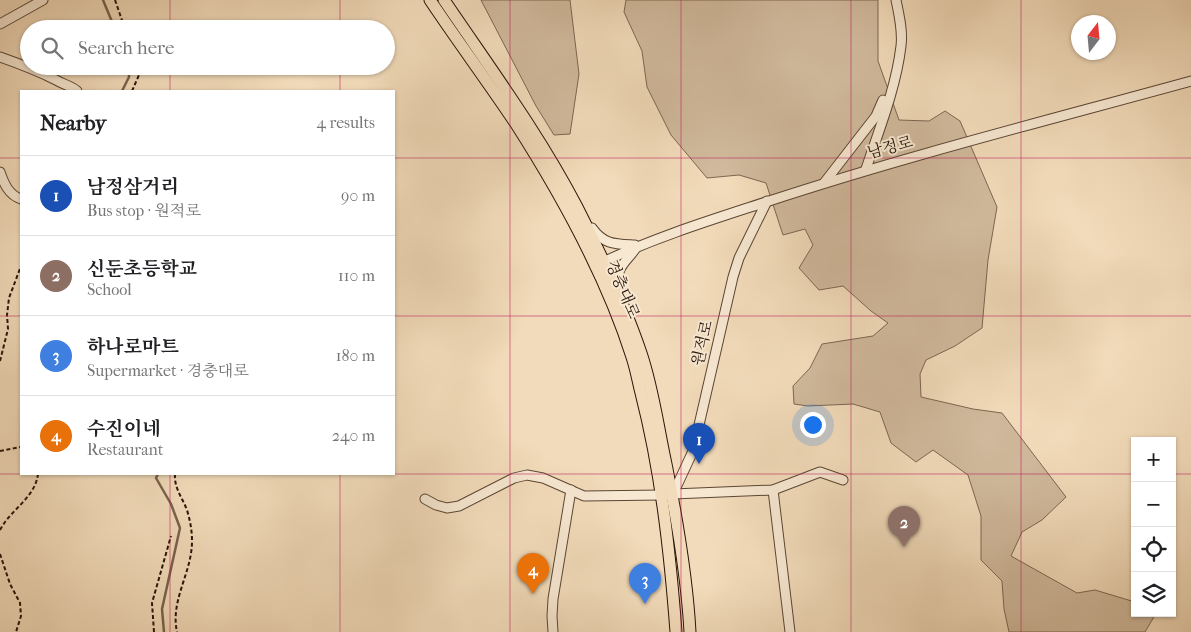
<!DOCTYPE html>
<meta charset="utf-8">
<style>
:root{--surface:#fff;--page:#f2f2f2;--text:#202124;--muted:#757577;--line:#e0e0e0;--accent:#8f2418}
body{margin:0;font-family:"IM FELL French Canon","Noto Serif KR",serif;background:var(--page);color:var(--text)}
.controls{position:absolute;right:15px;bottom:15px;display:grid;overflow:hidden;border-radius:0px;box-shadow:0 1px 4px #0004}
.controls button{width:45px;height:45px;display:grid;place-items:center;padding:0;border:0;border-bottom:1px solid var(--line);background:var(--surface);color:var(--text);font:25px sans-serif}
.compass{position:absolute;left:1071px;top:15px;width:45px;height:45px;border-radius:50%;background:var(--surface);box-shadow:0 1px 4px #0004;rotate:16deg}
.you{position:absolute;left:812px;top:424px;width:18px;height:18px;margin:-12px;border:4px solid #fff;border-radius:50%;background:#1a73e8;box-shadow:0 0 0 8px #1a73e833}
.badge{display:grid;place-items:center;width:32px;height:32px;border-radius:50%;background:var(--accent);color:#fff;font-size:16px;font-weight:700}
.pin{position:absolute;translate:-50% -41px;filter:drop-shadow(0 1px 2px #0008)}
.pin::after{content:'';position:absolute;top:26px;width:18px;height:15px;background:inherit;clip-path:polygon(0 0,100% 0,50% 100%)}
.list{margin:0;padding:0;list-style:none}
h2{display:flex;justify-content:space-between;align-items:center;height:65px;margin:0;padding:0 20px;font-size:21px}
h2 small{font-size:16px;font-weight:400;color:var(--muted)}
.list li{display:grid;grid-template-columns:32px 1fr auto;gap:15px;align-items:center;box-sizing:border-box;height:80px;padding:0 20px;border-top:1px solid var(--line)}
.list b{display:block;font-size:19px;white-space:nowrap}
.list p{margin:0;font-size:16px;white-space:nowrap;color:var(--muted)}
.list em{font-size:16px;font-style:normal;color:var(--muted)}
.icon{flex:none;width:28px;height:28px;fill:none;stroke:currentColor;stroke-width:2;stroke-linecap:round;stroke-linejoin:round}
.map{position:relative;flex:none;width:1191px;height:632px;overflow:hidden}
.search{position:absolute;background:var(--surface);box-shadow:0 1px 4px #0004;left:20px;top:20px;width:375px;height:55px;display:flex;align-items:center;gap:12px;box-sizing:border-box;padding:0 18px;border-radius:28px;color:var(--muted);font-size:19px}
.panel{position:absolute;background:var(--surface);box-shadow:0 1px 4px #0004;left:20px;top:90px;width:375px;height:385px;border-radius:0px}
.map>svg:first-child{display:block}
</style>
<div class="map">
<svg width="1191" height="632" viewBox="0 0 1191 632">
<rect width="100%" height="100%" fill="#f2dbba"/>
<filter id="stains"><feTurbulence type="fractalNoise" baseFrequency=".004" numOctaves="4"/><feColorMatrix values="0 0 0 0 .2 0 0 0 0 .09 0 0 0 0 .02 0 0 0 .5 -.17"/></filter>
<radialGradient id="worn" r=".72"><stop offset=".6" stop-color="#630" stop-opacity="0"/><stop offset="1" stop-color="#630" stop-opacity=".3"/></radialGradient>
<!-- green -->
<g fill="#d0b99c" stroke="#7c6652">
<path d="M481,0H570L579,74L570,134L554,135L536,106Z"/>
<path d="M626,0H878V61L899,120L929,121L945,111L960,121L997,207L988,260L982,328L955,346L926,360L920,374L921,397L973,409L1002,413L1066,497L1042,520L1022,532L1011,556L1077,593L1095,590L1135,602V613H1152L1155,615L1145,632H1009L1004,609L1002,581L981,560V516L968,475L933,450L916,462L891,443L880,412L853,404L808,406L794,404L793,386L810,368L822,344L873,336L888,323L871,311L843,286L819,290L799,268L813,245L805,229L783,235L766,183L739,175L707,178L671,135L647,87L642,51L624,12Z"/>
</g>
<g fill="none" stroke-linecap="round" stroke-linejoin="round">
<!-- stream -->
<g stroke="#79634e" stroke-width="2.5">
<path d="M103,0L115,29"/>
<path d="M122,91L129,77V66"/>
<path d="M158,474L156,478L171,504L180,528L162,609L164,632"/>
</g>
<defs>
<g id="minor">
<path d="M0,24L43,0"/>
<path d="M0,57C20,64 38,71 56,80C64,85 70,85 77,91"/>
<path d="M866,169C879,130 896,88 901,46C903,31 899,15 896,0"/>
<path d="M0,172C4,184 9,195 21,199"/>
<path d="M824,183L876,116L883,100"/>
<path d="M592,228C604,245 616,244 635,245"/>
<path d="M603,262C656,237 711,220 766,202C906,156 1049,120 1191,81"/>
<path d="M621,290C613,268 625,264 636,248"/>
<path d="M773,490L790,632"/>
<path d="M673,494L693,451L733,277L739,258L767,201"/>
<path d="M673,494L773,490L820,472L843,480"/>
<path d="M425,499L436,505L447,508L459,506L514,478L527,475L543,478L584,496L662,495"/>
<path d="M553,632L552,616L553,599L571,490"/>
</g>
<g id="major">
<path d="M430,0C458,42 488,82 516,124C562,196 606,275 632,357C636,369 638,381 641,393C661,471 670,552 676,632"/>
<path d="M444,0C490,68 539,134 577,207C601,254 624,303 641,353C653,388 658,427 666,464C677,519 687,576 690,632"/>
</g>
</defs>
<!-- minor casing -->
<use href="#minor" stroke="#5b4634" stroke-width="11"/>
<!-- major casing -->
<use href="#major" stroke="#291408" stroke-width="13"/>
<!-- path -->
<g stroke="#291408" stroke-width="2" stroke-dasharray="4 2.5" stroke-linecap="butt">
<path d="M115,0L125,29"/>
<path d="M132,91L139,75L137,66"/>
<path d="M0,361L8,329L7,315L9,298L21,266"/>
<path d="M0,451L21,447"/>
<path d="M175,474C174,488 182,497 187,510C190,520 192,530 192,541C192,573 170,600 177,632"/>
<path d="M0,530C11,509 35,498 38,474"/>
<path d="M0,554L10,584L20,603L21,616L16,632"/>
<path d="M154,632L152,603L171,536"/>
</g>
<!-- minor -->
<use href="#minor" stroke="#f7e8d2" stroke-width="9"/>
<!-- major -->
<use href="#major" stroke="#f2dbba" stroke-width="11"/>
</g>
<!-- grid -->
<path fill="none" stroke="#c2185b" stroke-width="1" stroke-opacity="0.55" d="M170,0V29M340,0V29M510,0V632M681,0V632M851,0V632M1021,0V632M170,66V91M340,66V91M0,158H21M394,158H1191M0,316H21M394,316H1191M0,474H1135M170,474V632M340,474V632M1172,474H1191"/>
<g text-anchor="middle" dominant-baseline="central" stroke-width="4" stroke-linejoin="round" paint-order="stroke">
<!-- street labels -->
<g font-size="16" fill="#291408" stroke="#f7e8d2">
<text transform="translate(890 147) rotate(-15)">남정로</text>
<text transform="translate(623 289) rotate(67)">경충대로</text>
<text transform="translate(702 343) rotate(-77)">원적로</text>
</g>
</g>
<rect width="100%" height="100%" filter="url(#stains)"/>
<rect width="100%" height="100%" fill="url(#worn)"/>
</svg>
<div class="controls">
<button>+</button>
<button>−</button>
<button><svg class="icon" aria-label="locate" viewBox="0 0 24 24"><circle cx="12" cy="12" r="6"/><path d="M12 2v4M12 18v4M2 12h4M18 12h4"/></svg></button>
<button><svg class="icon" aria-label="layers" viewBox="0 0 24 24"><path d="M12 4l9 5-9 5-9-5zM3 14l9 5 9-5"/></svg></button>
</div>
<svg class="compass" viewBox="-18 -18 36 36"><path d="M0-13l5 13h-10z" fill="#e53935"/><path d="M0 13l5-13h-10z" fill="#757577"/></svg>
<div class="you"></div>
<div class="pin badge" style="left:699px;top:464px;background:#1a4fb4">1</div>
<div class="pin badge" style="left:904px;top:547px;background:#8d6e63">2</div>
<div class="pin badge" style="left:645px;top:604px;background:#3f7fe0">3</div>
<div class="pin badge" style="left:533px;top:594px;background:#e8710a">4</div>
<div class="search"><svg class="icon" aria-label="search" viewBox="0 0 24 24"><circle cx="10" cy="10" r="6"/><path d="M15 15l6 6"/></svg>Search here</div>
<section class="panel">
<h2>Nearby<small>4 results</small></h2>
<ul class="list">
<li><span class="badge" style="background:#1a4fb4">1</span><div><b>남정삼거리</b><p>Bus stop · 원적로</p></div><em>90 m</em></li>
<li><span class="badge" style="background:#8d6e63">2</span><div><b>신둔초등학교</b><p>School</p></div><em>110 m</em></li>
<li><span class="badge" style="background:#3f7fe0">3</span><div><b>하나로마트</b><p>Supermarket · 경충대로</p></div><em>180 m</em></li>
<li><span class="badge" style="background:#e8710a">4</span><div><b>수진이네</b><p>Restaurant</p></div><em>240 m</em></li>
</ul>
</section>
</div>
